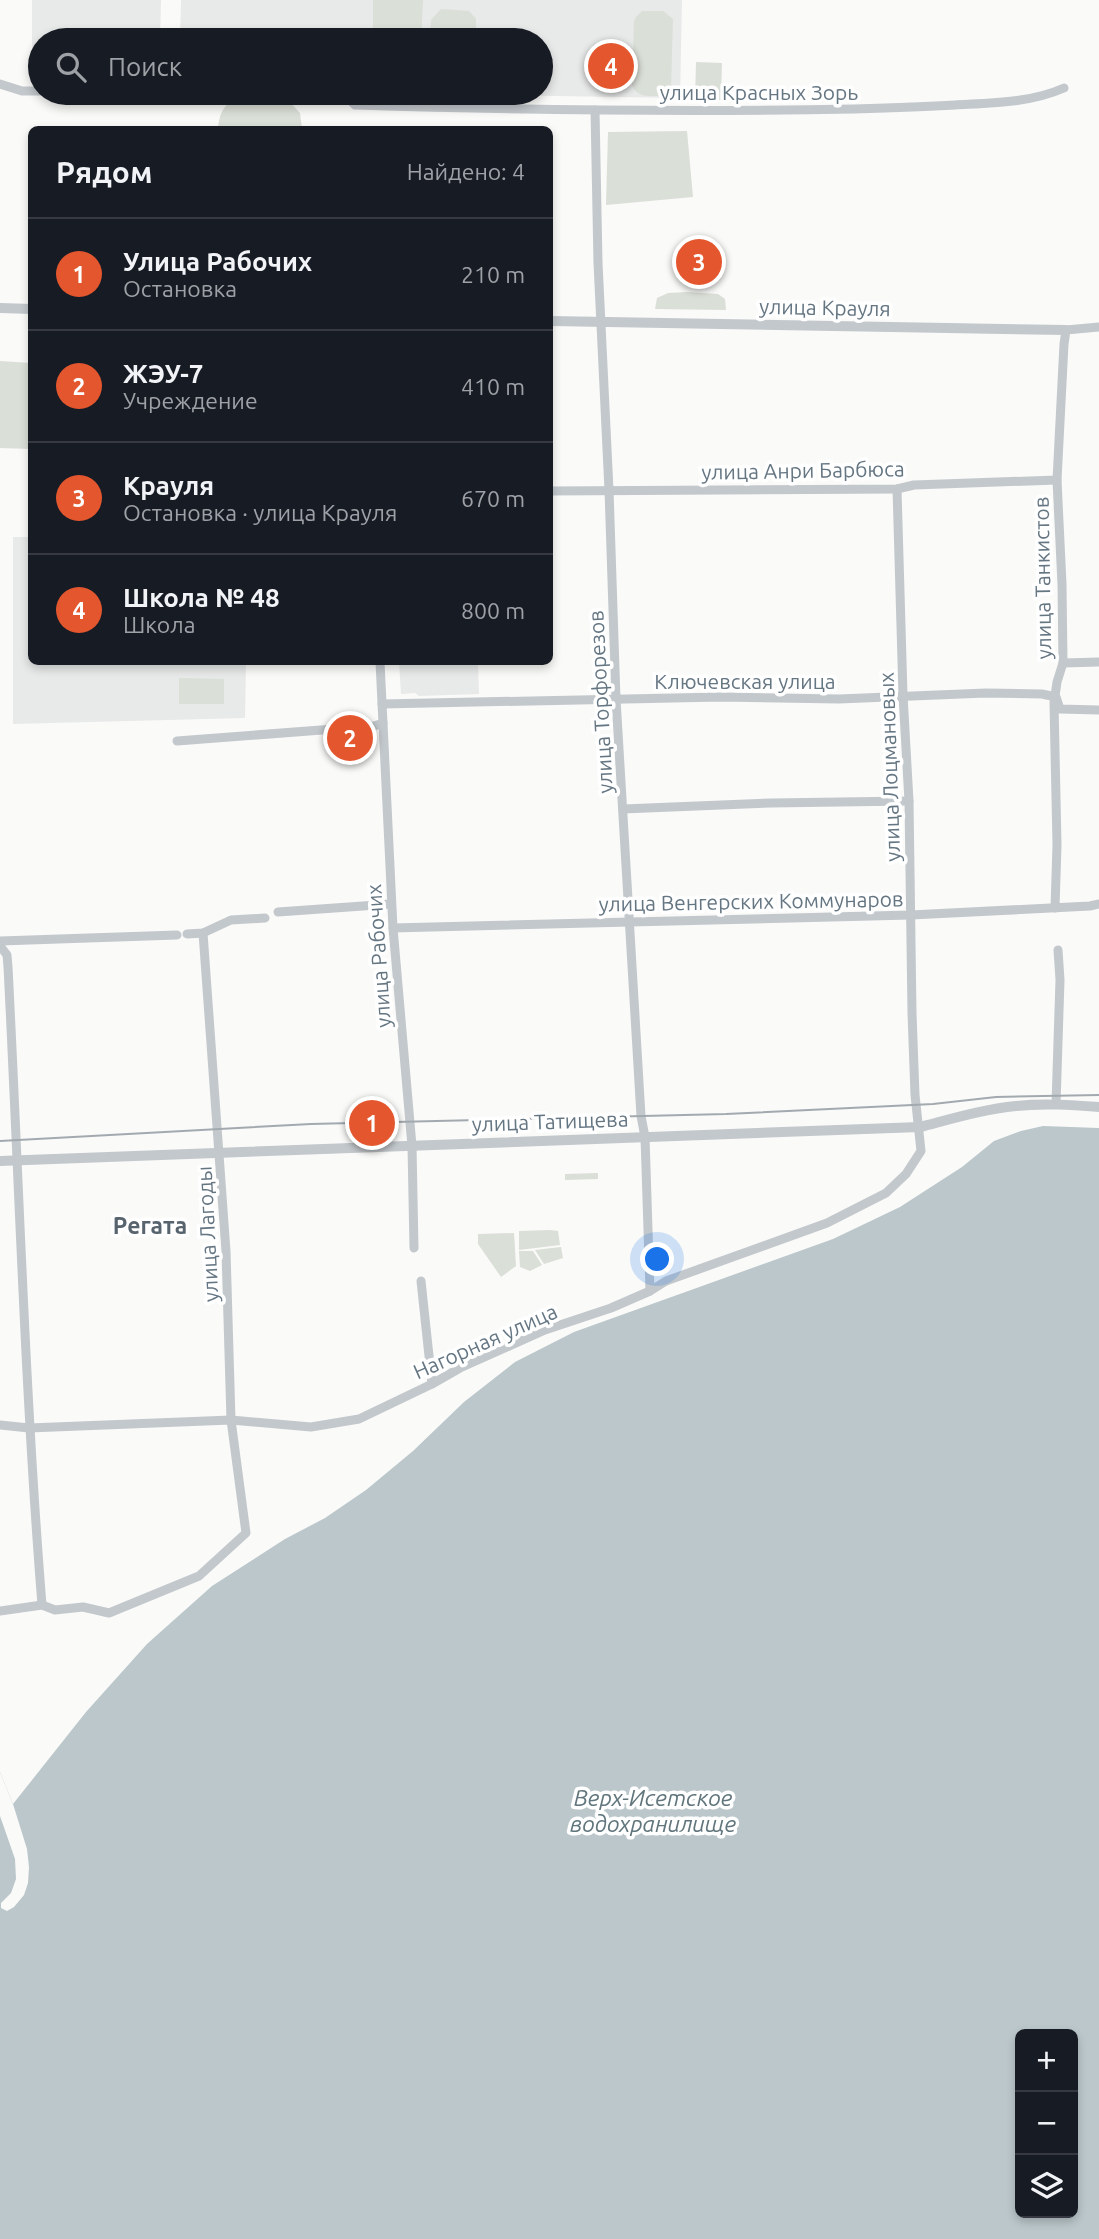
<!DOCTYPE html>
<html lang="ru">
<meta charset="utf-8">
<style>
:root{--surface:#171b24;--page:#242831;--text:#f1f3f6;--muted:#9ea1a6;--line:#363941;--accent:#e4572e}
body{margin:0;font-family:Ubuntu,sans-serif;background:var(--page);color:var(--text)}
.controls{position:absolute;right:21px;bottom:21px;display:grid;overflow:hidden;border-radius:10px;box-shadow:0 4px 10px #0003}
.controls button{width:63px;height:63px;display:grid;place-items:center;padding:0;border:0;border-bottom:2px solid var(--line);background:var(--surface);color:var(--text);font:35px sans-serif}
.you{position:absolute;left:658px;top:1260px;width:24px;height:24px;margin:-18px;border:5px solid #fff;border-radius:50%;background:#1a73e8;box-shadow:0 0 0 10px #1a73e833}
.badge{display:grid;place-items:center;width:46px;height:46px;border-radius:50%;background:var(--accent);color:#fff;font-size:23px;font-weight:700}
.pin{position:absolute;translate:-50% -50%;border:4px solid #fff;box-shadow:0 2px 7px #0006}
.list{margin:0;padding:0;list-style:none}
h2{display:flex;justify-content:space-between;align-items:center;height:91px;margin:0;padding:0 28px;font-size:30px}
h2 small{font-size:23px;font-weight:400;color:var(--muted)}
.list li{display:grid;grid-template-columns:46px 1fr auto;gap:21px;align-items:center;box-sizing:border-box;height:112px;padding:0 28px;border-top:2px solid var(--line)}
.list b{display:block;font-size:26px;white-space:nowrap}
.list p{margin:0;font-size:23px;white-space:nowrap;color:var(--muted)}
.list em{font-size:23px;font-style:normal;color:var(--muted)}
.icon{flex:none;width:38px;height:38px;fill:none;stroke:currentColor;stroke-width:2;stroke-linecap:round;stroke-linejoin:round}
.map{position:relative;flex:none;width:1099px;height:2239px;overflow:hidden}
.search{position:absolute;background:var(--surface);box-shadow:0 4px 10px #0003;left:28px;top:28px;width:525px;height:77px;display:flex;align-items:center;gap:18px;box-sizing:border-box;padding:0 24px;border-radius:38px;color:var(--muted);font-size:26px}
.panel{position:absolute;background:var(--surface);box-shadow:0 4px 10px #0003;left:28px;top:126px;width:525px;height:539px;border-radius:10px}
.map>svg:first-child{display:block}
</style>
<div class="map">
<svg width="1099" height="2239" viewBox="0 0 1099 2239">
<rect width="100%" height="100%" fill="#fafaf8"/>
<!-- built -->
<g fill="#e8e9e9">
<path d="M32,0H161L160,40H40V67H32Z"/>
<path d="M181,0H682L680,98L367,93H541V40H180Z"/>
<path d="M13,537H31L32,662H246L245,718L13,724Z"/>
<path d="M399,662H478L479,694L419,696L415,693L401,694Z"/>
</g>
<!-- green -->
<g fill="#dadfd7">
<path d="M373,0H423L421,40H373Z"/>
<path d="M441,9L469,11L476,19V40H430L431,20Z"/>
<path d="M642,11H663L673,19L671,86L662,96C650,96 637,98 632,85L634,21L636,17Z"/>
<path d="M696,62L722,63L721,100L695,99Z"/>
<path d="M233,99H287L300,113L302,129H218C219,115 222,108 233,99Z"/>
<path d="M687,131L693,197L606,205L608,132Z"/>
<path d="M688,292L718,294L725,299L726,310L655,309L657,298L668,293Z"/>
<path d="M0,361L31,363V449L0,448Z"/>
<path d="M179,678L224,679V704H179Z"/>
<path d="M598,1173V1179L565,1180V1174Z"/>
<path d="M550,1230L558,1231L560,1245L519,1250V1231Z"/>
<path d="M514,1233L516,1266L501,1277L478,1244V1234Z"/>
<path d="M561,1247L563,1258L544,1264L535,1250Z"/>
<path d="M519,1251H533L542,1265L530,1271L520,1267Z"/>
</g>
<!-- water -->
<path fill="#bbc7cb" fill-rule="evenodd" d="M1043,1126L1099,1128V2239H0V1772L13,1804L86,1712L147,1644L212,1586L285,1539L325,1518L366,1490L413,1451L464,1402L515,1362L574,1332L833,1239L900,1207L962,1167L994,1141L1021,1131ZM1020,2034H1073V2213H1020Z"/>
<!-- pier -->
<path fill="#fafaf8" d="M0,1772L13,1804L27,1849L29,1867L28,1883L24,1895L14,1907L7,1911L1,1908V1903L11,1893L16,1879L15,1859L0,1816Z"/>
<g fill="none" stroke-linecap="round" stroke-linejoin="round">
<!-- minor -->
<g stroke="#c3c8cc" stroke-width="9">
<path d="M0,84L22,91H40"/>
<path d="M95,93H126"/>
<path d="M205,93L344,94L355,105C521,110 688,112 854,109C888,108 921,107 955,105C992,103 1030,103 1064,88"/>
<path d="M595,110L598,263L609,490L616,699L641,1116L645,1137L650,1291"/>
<path d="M550,491L897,489L914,485L1057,480"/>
<path d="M380,662L393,928L412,1146L414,1248"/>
<path d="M1063,663L1099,662"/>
<path d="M382,704L721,697L839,699L986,693L1042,694L1056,697L1060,709L1099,710"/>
<path d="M177,741L374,726L383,723"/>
<path d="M623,809L771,803L909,801"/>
<path d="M1055,908L1057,845L1054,703L1057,682L1063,663L1062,584L1057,480L1064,344L1066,330L1099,327"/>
<path d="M278,912L391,904"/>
<path d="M393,928L911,915L1090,906L1099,904"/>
<path d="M187,934L203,933L231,920L265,918"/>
<path d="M0,941L177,935"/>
<path d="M0,946L7,955L8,967C19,1180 25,1393 42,1605"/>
<path d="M1056,1104L1060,980L1058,950"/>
<path d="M421,1281L432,1384"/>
<path d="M0,1425L29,1428L231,1420L311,1427L359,1419L432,1384L460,1368L545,1330L611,1308L650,1291L666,1281L827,1223L886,1193L906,1174L921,1151L915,1095L912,1013L909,801L903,695L897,489"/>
<path d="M0,1611L42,1605L55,1610L83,1607L109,1613L199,1576L246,1533L231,1420L226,1251L203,933"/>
</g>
<!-- tertiary -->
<g stroke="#c3c8cc" stroke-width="10">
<path d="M0,308L32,309"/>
<path d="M550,321L1066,330"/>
<path d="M0,1161L920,1127C951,1119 984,1109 1016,1106C1044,1103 1072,1105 1099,1107"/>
</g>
<!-- tram -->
<path stroke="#a2aab0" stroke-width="2" d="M0,1141L311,1124L726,1114L933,1104L996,1097L1099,1095"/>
</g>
<g text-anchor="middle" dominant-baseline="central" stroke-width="7" stroke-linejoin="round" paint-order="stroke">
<!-- street labels -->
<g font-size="21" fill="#657683" stroke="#fff">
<text x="759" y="92">улица Красных Зорь</text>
<text transform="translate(825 307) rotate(1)">улица Крауля</text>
<text transform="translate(803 470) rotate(-1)">улица Анри Барбюса</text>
<text transform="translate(1042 578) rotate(-91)">улица Танкистов</text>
<text x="745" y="681">Ключевская улица</text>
<text transform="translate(600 702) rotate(-93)">улица Торфорезов</text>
<text transform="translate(889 767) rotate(-92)">улица Лоцмановых</text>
<text transform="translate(751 901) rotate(-1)">улица Венгерских Коммунаров</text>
<text transform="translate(378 956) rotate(-94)">улица Рабочих</text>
<text transform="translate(550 1121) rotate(-2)">улица Татищева</text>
<text transform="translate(207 1234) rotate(-93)">улица Лагоды</text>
<text transform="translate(485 1341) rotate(-24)">Нагорная улица</text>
</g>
<!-- neighbourhood labels -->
<g font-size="23" font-weight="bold" fill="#57646e" stroke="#fff">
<text x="150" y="1225">Регата</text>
</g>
<!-- water labels -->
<g font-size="23" font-style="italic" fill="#60757c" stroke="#fff">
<text x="653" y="1797">Верх-Исетское<tspan x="653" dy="26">водохранилище</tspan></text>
</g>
</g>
</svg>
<div class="controls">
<button>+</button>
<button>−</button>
<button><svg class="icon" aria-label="layers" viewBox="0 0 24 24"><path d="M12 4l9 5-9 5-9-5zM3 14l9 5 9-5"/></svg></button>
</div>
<div class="you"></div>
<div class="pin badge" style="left:372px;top:1123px">1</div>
<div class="pin badge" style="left:350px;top:738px">2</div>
<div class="pin badge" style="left:699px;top:262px">3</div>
<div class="pin badge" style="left:611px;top:66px">4</div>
<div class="search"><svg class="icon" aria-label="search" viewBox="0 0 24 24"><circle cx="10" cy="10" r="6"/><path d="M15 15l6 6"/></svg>Поиск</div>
<section class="panel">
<h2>Рядом<small>Найдено: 4</small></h2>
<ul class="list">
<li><span class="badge">1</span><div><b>Улица Рабочих</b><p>Остановка</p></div><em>210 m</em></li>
<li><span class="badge">2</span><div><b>ЖЭУ-7</b><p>Учреждение</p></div><em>410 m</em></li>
<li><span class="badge">3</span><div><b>Крауля</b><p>Остановка · улица Крауля</p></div><em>670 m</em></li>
<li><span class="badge">4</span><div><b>Школа № 48</b><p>Школа</p></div><em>800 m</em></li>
</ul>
</section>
</div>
